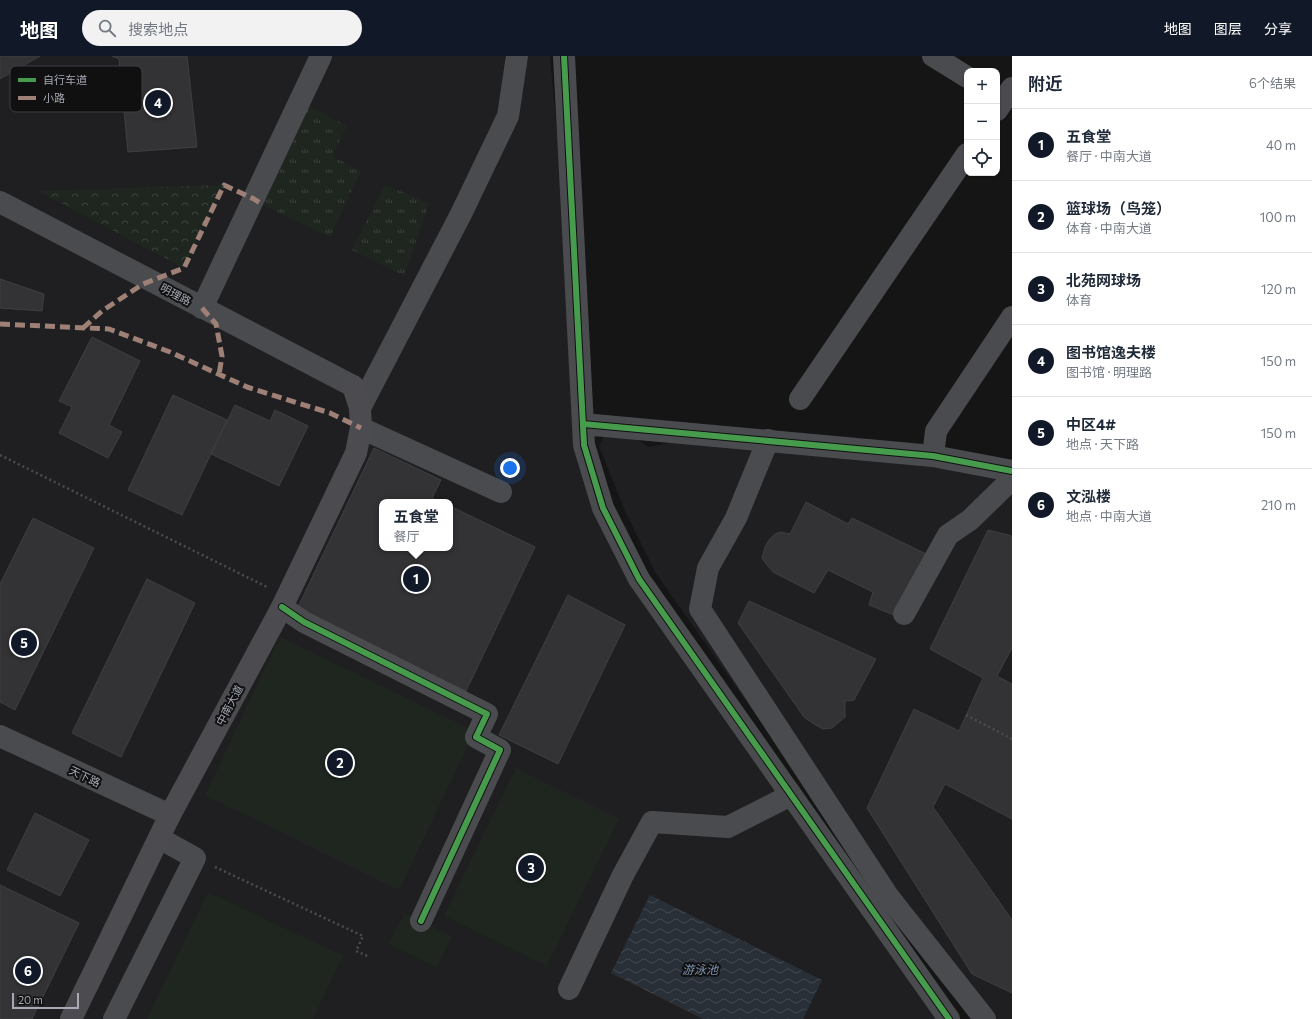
<!DOCTYPE html>
<html lang="zh">
<meta charset="utf-8">
<style>
:root{--surface:#fff;--page:#f2f2f3;--text:#1f2937;--muted:#747a83;--line:#e0e1e3;--accent:#111827}
body{margin:0;font-family:Commissioner,"Noto Sans SC",sans-serif;background:var(--page);color:var(--text)}
.controls{position:absolute;right:12px;top:12px;display:grid;overflow:hidden;border-radius:8px;box-shadow:0 1px 3px #0004}
.controls button{width:36px;height:36px;display:grid;place-items:center;padding:0;border:0;border-bottom:1px solid var(--line);background:var(--surface);color:var(--text);font:20px sans-serif}
.scale{position:absolute;left:12px;bottom:10px;width:67px;box-sizing:border-box;padding-left:4px;border:2px solid #a7aab6;border-top:0;font-size:11px;line-height:14px;white-space:nowrap;color:#a7aab6;-webkit-text-stroke:3px #101011;paint-order:stroke}
.you{position:absolute;left:510px;top:412px;width:14px;height:14px;margin:-10px;border:3px solid #fff;border-radius:50%;background:#1a73e8;box-shadow:0 0 0 6px #1a73e833}
.badge{display:grid;place-items:center;width:26px;height:26px;border-radius:50%;background:var(--accent);color:#fff;font-size:13px;font-weight:700}
.pin{position:absolute;translate:-50% -50%;border:2px solid #fff;box-shadow:0 1px 4px #0006}
.popup{position:absolute;left:379px;top:443px;width:74px;height:52px;box-sizing:border-box;display:grid;place-content:center;border-radius:8px;background:var(--surface);filter:drop-shadow(0 1px 3px #0005);font-size:13px;white-space:nowrap;color:var(--muted)}
.popup b{font-size:15px;color:var(--text)}
.popup::after{content:'';position:absolute;left:50%;top:100%;margin-left:-8px;border:8px solid transparent;border-top-color:var(--surface)}
.list{margin:0;padding:0;list-style:none}
h2{display:flex;justify-content:space-between;align-items:center;height:52px;margin:0;padding:0 16px;font-size:17px}
h2 small{font-size:13px;font-weight:400;color:var(--muted)}
.list li{display:grid;grid-template-columns:26px 1fr auto;gap:12px;align-items:center;box-sizing:border-box;height:72px;padding:0 16px;border-top:1px solid var(--line)}
.list b{display:block;font-size:15px;white-space:nowrap}
.list p{margin:0;font-size:13px;white-space:nowrap;color:var(--muted)}
.list em{font-size:13px;font-style:normal;color:var(--muted)}
.icon{flex:none;width:22px;height:22px;fill:none;stroke:currentColor;stroke-width:2;stroke-linecap:round;stroke-linejoin:round}
.map{position:relative;flex:none;width:1012px;height:963px;overflow:hidden}
header{display:flex;align-items:center;gap:24px;box-sizing:border-box;height:56px;padding:0 20px;background:var(--accent);color:#fff}
header strong{font-size:19px}
nav{display:flex;gap:22px;margin-inline-start:auto;font-size:14px}
.search{width:280px;height:36px;background:var(--page);display:flex;align-items:center;gap:10px;box-sizing:border-box;padding:0 14px;border-radius:22px;color:var(--muted);font-size:15px}
main{display:flex}
aside{flex:1;background:var(--surface)}
.map>svg:first-child{display:block}
</style>
<header>
<strong>地图</strong>
<div class="search"><svg class="icon" aria-label="search" viewBox="0 0 24 24"><circle cx="10" cy="10" r="6"/><path d="M15 15l6 6"/></svg>搜索地点</div>
<nav><a>地图</a><a>图层</a><a>分享</a></nav>
</header>
<main>
<div class="map">
<svg width="1012" height="963" viewBox="0 0 1012 963">
<defs>
<pattern id="grass-tufts" width="24" height="20" patternUnits="userSpaceOnUse"><rect width="24" height="20" fill="#1f2620"/><path d="M3 7l-1-3M5 7V3M7 7l1-3M15 17l-1-3M17 17v-4M19 17l1-3" fill="none" stroke="#3d433e"/></pattern>
<pattern id="forest-crowns" width="20" height="18" patternUnits="userSpaceOnUse"><rect width="20" height="18" fill="#1f2620"/><path d="M2 6a3 3 0 1 1 6 0M12 15a3 3 0 1 1 6 0" fill="none" stroke="#3d433e"/></pattern>
<pattern id="water-waves" width="16" height="10" patternUnits="userSpaceOnUse"><rect width="16" height="10" fill="#292f37"/><path d="M0 5q4-4 8 0t8 0" fill="none" stroke="#454a52"/></pattern>
</defs>
<rect width="100%" height="100%" fill="#151516"/>
<!-- built -->
<g fill="#1f1f21" fill-rule="evenodd">
<path d="M0,0H550L584,389L639,523L949,963H0ZM382,446H450V492H382Z"/>
<path d="M611,367L649,391L710,379L1012,415V963H970L655,516L625,455L599,390Z"/>
</g>
<!-- grass -->
<g fill="url(#grass-tufts)">
<path d="M309,50L347,70L332,100L361,115L330,181L263,149Z"/>
<path d="M385,129L429,147L404,220L352,194Z"/>
</g>
<!-- forest -->
<path fill="url(#forest-crowns)" d="M224,129L184,212L38,135Z"/>
<!-- park -->
<g fill="#1f2620">
<path d="M280,581L475,675L399,834L205,739Z"/>
<path d="M516,712L619,763L547,910L444,860Z"/>
<path d="M208,836L343,900L313,963H147Z"/>
<path d="M405,857L452,880L436,911L389,888Z"/>
</g>
<!-- water -->
<path fill="url(#water-waves)" d="M650,839L822,924L803,963H703L611,917Z"/>
<!-- building -->
<g fill="#333335" stroke="#3e3f42">
<path d="M0,0H40L0,23Z"/>
<path d="M112,0H187L197,91L128,96L119,3Z"/>
<path d="M0,223L44,238L42,255L0,252Z"/>
<path d="M92,281L140,305L109,369L122,376L108,402L59,377L72,351L59,345Z"/>
<path d="M173,339L227,364L182,459L128,434Z"/>
<path d="M235,349L270,365L275,354L308,370L279,430L211,398Z"/>
<path d="M374,392L441,424L432,442L441,446H382V492H450V450L535,491L466,635L296,555Z"/>
<path d="M806,446L848,468L852,462L926,498L894,559L869,549L873,536L828,514L814,537L773,516L767,509L762,502L765,491L769,484L775,478L781,476L790,478Z"/>
<path d="M33,462L94,492L15,654L0,646V528Z"/>
<path d="M988,474L1012,480V592L997,620L1012,628V763L945,728L933,751L1012,864V937L972,918L867,752L914,653L959,675L983,622L930,593Z"/>
<path d="M147,523L195,547L121,701L72,677Z"/>
<path d="M568,539L625,569L558,708L499,679Z"/>
<path d="M749,545L876,603L854,644L845,645V661L832,672L823,673L814,668L804,661L738,567Z"/>
<path d="M35,757L89,784L60,840L7,814Z"/>
<path d="M0,829L79,867L32,963H0Z"/>
</g>
<g fill="none" stroke-linecap="round" stroke-linejoin="round">
<!-- path -->
<g stroke="#4b4c50" stroke-width="2.5" stroke-dasharray="2 3" stroke-linecap="butt">
<path d="M0,399L267,531"/>
<path d="M966,659L1012,683"/>
<path d="M215,811L363,880L356,895L370,901"/>
</g>
<!-- minor -->
<g stroke="#4a4b4e" stroke-width="22">
<path d="M564,0L584,389L603,452L639,523L949,963"/>
<path d="M933,0L967,21"/>
<path d="M997,54L1012,32"/>
<path d="M0,146L353,330"/>
<path d="M202,252L321,0"/>
<path d="M800,343L967,98"/>
<path d="M360,352L461,158L508,60L517,0"/>
<path d="M583,368L933,400L1012,415"/>
<path d="M361,372L501,436"/>
<path d="M768,384L736,462L708,512L700,553L888,840L985,963"/>
<path d="M933,400L936,375L1012,261"/>
<path d="M282,551L304,566L487,658L476,681L500,694L421,865"/>
<path d="M904,558L948,479L970,464L1012,423"/>
<path d="M0,680L170,759"/>
<path d="M569,933L623,819L652,766L728,771L791,739"/>
<path d="M114,963L195,802L159,782"/>
</g>
<!-- major -->
<path stroke="#4c4c50" stroke-width="22" d="M71,963L170,759L282,551L356,397L361,372L360,352L353,330"/>
<!-- quiet -->
<g stroke="#9e8076" stroke-width="5" stroke-dasharray="10 5" stroke-linecap="butt">
<path d="M202,252L216,268L222,300L219,319"/>
<path d="M0,268L109,273L170,296L247,331L330,357L361,372"/>
<path d="M83,272L102,255L143,228L184,212L224,129L254,143L263,149"/>
</g>
<defs>
<g id="cycleway">
<path d="M564,0L584,389L603,452L639,523L949,963"/>
<path d="M583,368L933,400L1012,415"/>
<path d="M282,551L304,566L487,658L476,681L500,694L421,865"/>
</g>
</defs>
<!-- cycleway casing -->
<use href="#cycleway" stroke="#101011" stroke-width="8"/>
<!-- cycleway -->
<use href="#cycleway" stroke="#469c4c" stroke-width="6"/>
</g>
<g text-anchor="middle" dominant-baseline="central" stroke-width="4" stroke-linejoin="round" paint-order="stroke">
<!-- street labels -->
<g font-size="11" fill="#a7aab6" stroke="#101011">
<text transform="translate(176 238) rotate(28)">明理路</text>
<text transform="translate(229 649) rotate(-62)">中南大道</text>
<text transform="translate(85 720) rotate(25)">天下路</text>
</g>
<!-- water labels -->
<g font-size="12" font-style="italic" fill="#7f95b0" stroke="#101011">
<text x="700" y="913">游泳池</text>
</g>
</g>
<!-- legend -->
<rect x="10" y="10" width="132" height="46" rx="6" fill="#101011" stroke="#3d3e43" stroke-width="1"/>
<rect x="18" y="22" width="18" height="4" fill="#469c4c"/>
<rect x="18" y="40" width="18" height="4" fill="#9e8076"/>
<g font-size="11" fill="#a7aab6">
<text x="43" y="28">自行车道</text>
<text x="43" y="46">小路</text>
</g>
</svg>
<div class="controls">
<button>+</button>
<button>−</button>
<button><svg class="icon" aria-label="locate" viewBox="0 0 24 24"><circle cx="12" cy="12" r="6"/><path d="M12 2v4M12 18v4M2 12h4M18 12h4"/></svg></button>
</div>
<div class="scale">20 m</div>
<div class="you"></div>
<div class="pin badge" style="left:416px;top:523px">1</div>
<div class="popup"><b>五食堂</b>餐厅</div>
<div class="pin badge" style="left:340px;top:707px">2</div>
<div class="pin badge" style="left:531px;top:812px">3</div>
<div class="pin badge" style="left:158px;top:47px">4</div>
<div class="pin badge" style="left:24px;top:587px">5</div>
<div class="pin badge" style="left:28px;top:915px">6</div>
</div>
<aside>
<h2>附近<small>6个结果</small></h2>
<ul class="list">
<li><span class="badge">1</span><div><b>五食堂</b><p>餐厅 · 中南大道</p></div><em>40 m</em></li>
<li><span class="badge">2</span><div><b>篮球场（鸟笼）</b><p>体育 · 中南大道</p></div><em>100 m</em></li>
<li><span class="badge">3</span><div><b>北苑网球场</b><p>体育</p></div><em>120 m</em></li>
<li><span class="badge">4</span><div><b>图书馆逸夫楼</b><p>图书馆 · 明理路</p></div><em>150 m</em></li>
<li><span class="badge">5</span><div><b>中区4#</b><p>地点 · 天下路</p></div><em>150 m</em></li>
<li><span class="badge">6</span><div><b>文泓楼</b><p>地点 · 中南大道</p></div><em>210 m</em></li>
</ul>
</aside>
</main>
